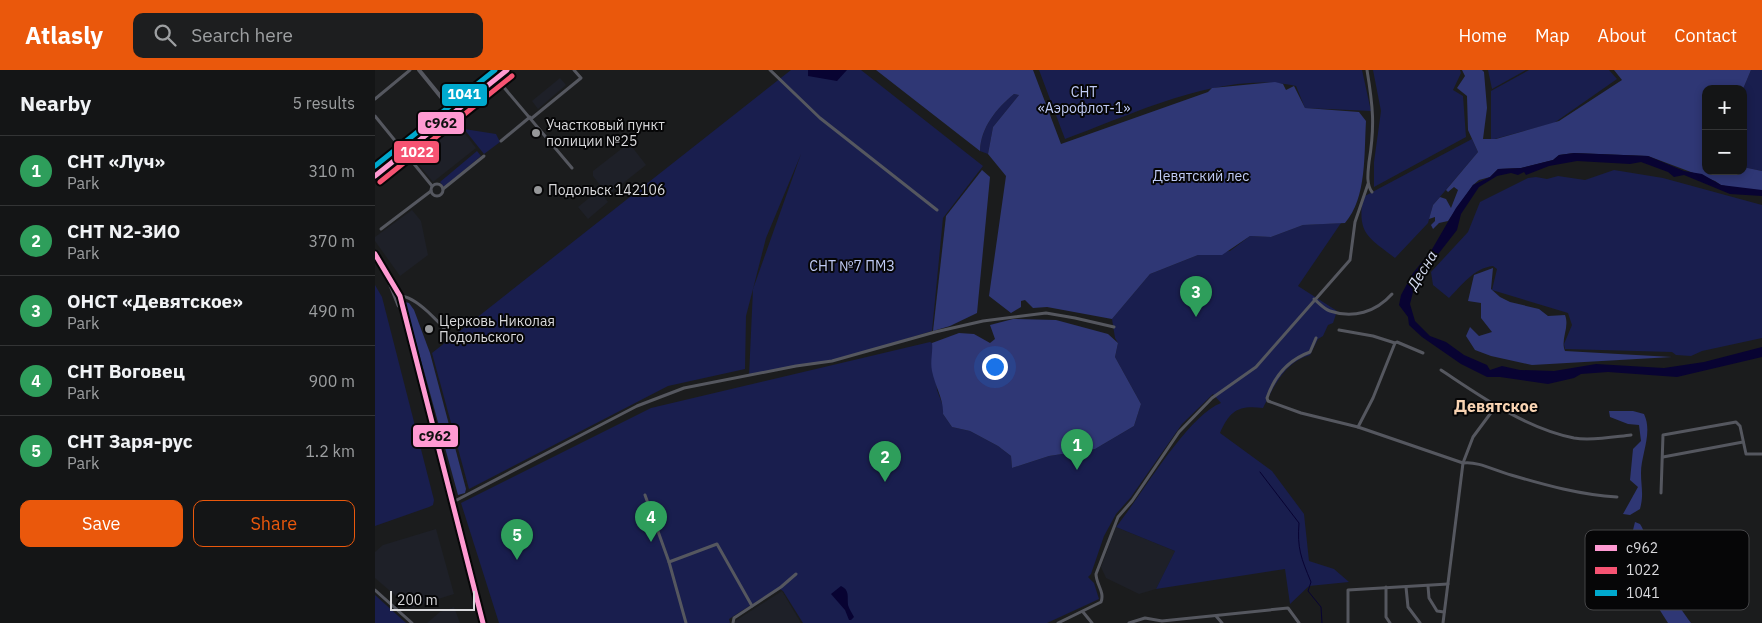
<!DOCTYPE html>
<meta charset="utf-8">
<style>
:root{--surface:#141516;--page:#1d1e1f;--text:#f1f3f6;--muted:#9d9fa1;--line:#333435;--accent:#ea580c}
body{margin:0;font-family:"IBM Plex Sans",sans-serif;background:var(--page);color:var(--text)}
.controls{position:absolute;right:15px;top:15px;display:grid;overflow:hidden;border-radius:10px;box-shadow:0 2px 8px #0003}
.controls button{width:45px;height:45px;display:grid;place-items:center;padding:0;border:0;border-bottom:1px solid var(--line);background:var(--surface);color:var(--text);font:25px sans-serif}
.scale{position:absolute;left:15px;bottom:12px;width:85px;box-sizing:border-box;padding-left:5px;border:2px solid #d9d9dc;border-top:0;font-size:14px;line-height:18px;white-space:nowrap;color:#d9d9dc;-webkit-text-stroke:4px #060607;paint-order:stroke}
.you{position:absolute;left:619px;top:296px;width:18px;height:18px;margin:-12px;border:4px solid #fff;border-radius:50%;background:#1a73e8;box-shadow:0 0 0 8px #1a73e833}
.badge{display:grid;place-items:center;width:32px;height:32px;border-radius:50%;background:var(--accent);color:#fff;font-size:16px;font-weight:700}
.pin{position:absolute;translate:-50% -41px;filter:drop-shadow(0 1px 2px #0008)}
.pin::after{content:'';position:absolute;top:26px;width:18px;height:15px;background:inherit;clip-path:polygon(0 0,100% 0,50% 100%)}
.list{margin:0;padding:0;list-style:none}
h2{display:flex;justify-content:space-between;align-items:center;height:65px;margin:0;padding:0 20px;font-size:21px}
h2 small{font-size:16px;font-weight:400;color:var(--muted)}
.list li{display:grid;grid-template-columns:32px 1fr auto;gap:15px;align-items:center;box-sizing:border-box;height:70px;padding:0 20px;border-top:1px solid var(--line)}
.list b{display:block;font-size:19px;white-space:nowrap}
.list p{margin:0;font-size:16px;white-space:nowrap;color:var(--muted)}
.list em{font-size:16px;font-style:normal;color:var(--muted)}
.actions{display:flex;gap:10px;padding:15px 20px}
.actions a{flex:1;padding:11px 0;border:1px solid var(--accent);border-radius:10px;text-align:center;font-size:18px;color:var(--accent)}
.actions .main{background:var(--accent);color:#fff}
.icon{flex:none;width:28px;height:28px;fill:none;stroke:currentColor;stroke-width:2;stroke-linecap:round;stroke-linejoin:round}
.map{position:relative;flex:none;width:1387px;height:553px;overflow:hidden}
header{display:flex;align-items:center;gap:30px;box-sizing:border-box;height:70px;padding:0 25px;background:var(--accent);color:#fff}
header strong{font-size:24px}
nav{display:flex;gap:28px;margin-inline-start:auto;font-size:18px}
.search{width:350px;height:45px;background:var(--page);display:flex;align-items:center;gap:12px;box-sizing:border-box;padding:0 18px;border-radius:10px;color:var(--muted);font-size:19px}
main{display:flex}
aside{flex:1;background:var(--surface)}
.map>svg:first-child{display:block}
</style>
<header>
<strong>Atlasly</strong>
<div class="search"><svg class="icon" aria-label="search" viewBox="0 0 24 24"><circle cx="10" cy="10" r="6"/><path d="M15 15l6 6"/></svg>Search here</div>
<nav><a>Home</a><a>Map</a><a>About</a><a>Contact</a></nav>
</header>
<main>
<aside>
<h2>Nearby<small>5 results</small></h2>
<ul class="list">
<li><span class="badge" style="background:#2e9e5b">1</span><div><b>СНТ «Луч»</b><p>Park</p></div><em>310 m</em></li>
<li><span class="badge" style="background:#2e9e5b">2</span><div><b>СНТ N2-ЗИО</b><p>Park</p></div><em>370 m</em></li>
<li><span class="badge" style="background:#2e9e5b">3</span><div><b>ОНСТ «Девятское»</b><p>Park</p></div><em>490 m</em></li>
<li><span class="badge" style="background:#2e9e5b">4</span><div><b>СНТ Воговец</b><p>Park</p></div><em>900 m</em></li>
<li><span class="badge" style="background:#2e9e5b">5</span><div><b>СНТ Заря-рус</b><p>Park</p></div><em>1.2 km</em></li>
</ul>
<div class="actions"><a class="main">Save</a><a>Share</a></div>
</aside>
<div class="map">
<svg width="1387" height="553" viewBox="0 0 1387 553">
<rect width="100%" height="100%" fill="#1b1c1d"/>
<!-- built -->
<g fill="#1e2028">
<path d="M185,8L191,15L163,39L157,31Z"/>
<path d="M79,50L101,78L58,112L36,85Z"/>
<path d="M254,73L271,95L233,125L218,106V101Z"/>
<path d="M224,120L233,132L213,149L203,137Z"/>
<path d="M37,140L46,151L53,185L25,206L0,171V167Z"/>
<path d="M741,457L800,481L781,519L764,524L731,508L726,497Z"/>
<path d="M61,459L79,524L35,538L0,508V482L8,475Z"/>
<path d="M407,521L426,553H360V551Z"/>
<path d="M79,537L85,553H52L65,542Z"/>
</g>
<!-- green -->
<g fill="#191e4e" fill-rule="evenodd">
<path d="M416,0H486L608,96L568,148L557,261L469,288L374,306L378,219L371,246L370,299L293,316L94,419L57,283ZM426,84L378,219L391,168Z"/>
<path d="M664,0H987L996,41L930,38L921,16C847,0 759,44 690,69Z"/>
<path d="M998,0H1085L1086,3L1078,20L1088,26L1091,67L999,117V92L1006,41Z"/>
<path d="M1113,0H1151L1117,19Z"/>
<path d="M1154,0H1234L1242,9L1179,53L1116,70V21Z"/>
<path d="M1376,0H1387V101L1368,97V19Z"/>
<path d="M639,24L644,25L618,57L613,84L605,81C606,57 621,39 639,24Z"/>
<path d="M89,59L121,64L125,72L109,84Z"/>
<path d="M1097,69L1103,82L1058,135L1053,153L1020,188C993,167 982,164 988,127Z"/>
<path d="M102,81L106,86L69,117L65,112Z"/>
<path d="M1239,100L1288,108L1387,135V268L1327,281L1316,286L1301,285L1297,282L1190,279L1189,274L1197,255L1193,243L1117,220L1122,199L1118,196C1099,198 1087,215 1074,228L1058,215L1056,202L1093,162L1105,132L1153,108L1161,107L1172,109L1183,106L1210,110Z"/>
<path d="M966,153L923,216L962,241L958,253L953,255L948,266L943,269L935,285C910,292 899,316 888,338C864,335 855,340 845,363L897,401L929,444L934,491L959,499L974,512L934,516L915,534L910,499L781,519L800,481L741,457C766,426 812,346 846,333L838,324L807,354L756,427L741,444L729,466L716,504L713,507L719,513L724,529L672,553H428L408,521L403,518L354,549L355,553H124L86,433L276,338L555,272L557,273L562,320L568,336V344L577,357L595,361L623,376L636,386L637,398L674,386L720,379L759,356L766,334L740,287L743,273L740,268L737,249L775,204L823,185L855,181L875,166L896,167L928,155Z"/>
<path d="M0,215L7,227L59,430L58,435L54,437L0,456Z"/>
<path d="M0,525L31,553H0Z"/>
</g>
<!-- forest -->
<g fill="#2f3775">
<path d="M501,0H658L686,74L833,22L837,18L900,12L908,14L911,20L919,16L930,38L984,42L991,51C989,83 992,128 970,153L928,155L896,167L875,166L847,185H823L775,204L737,249L672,237L658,238L650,230L646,231V237L636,243L614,226L631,106L613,84L618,57L644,25L639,24C621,39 606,57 605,81Z"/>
<path d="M1087,0H1107L1109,2L1112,38L1108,69H1121L1184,51L1247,10L1239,0H1376L1368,19H1331V101H1368V97L1387,101V120H1369L1346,115L1340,111L1273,86L1199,83L1184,85L1178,90L1146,98L1123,99L1115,107L1104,110L1098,115L1073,151L1064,153L1058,159L1056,155L1060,151V147L1054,149L1058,135L1065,127L1071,129L1076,138L1083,120L1079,117L1073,122L1071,120L1103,82L1093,60L1092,26L1082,18L1090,6Z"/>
<path d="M607,100L615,107L602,243L575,256L558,261L571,146Z"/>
<path d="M1118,198L1116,219L1125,227L1135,232L1164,239L1173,246L1190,245C1195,258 1185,269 1190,281L1297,287L1157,295L1116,286L1100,280L1091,266L1095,257L1104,266L1117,262L1106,248V233L1093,231L1099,205Z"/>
<path d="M30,232L34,233L39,240L55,283L91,419L90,423L83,425Z"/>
<path d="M638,249L681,250L733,264L743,273L740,287L766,334L759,356L720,379L674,386L637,398L636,386L623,376L595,361L577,357L568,344C569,330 560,316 557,301C555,291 558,283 557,273L584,263L599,264L615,273L620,269L615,255Z"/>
<path d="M1234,341H1258L1269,344C1278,363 1266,384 1266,403C1266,417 1269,424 1265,439L1255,445L1248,444L1263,417L1255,410L1258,379L1266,371L1264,355L1253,354L1235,347Z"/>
<path d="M1260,452L1265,454C1271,463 1270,471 1273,481C1280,505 1301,532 1316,553H1293L1267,512L1246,513L1249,469L1258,460Z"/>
</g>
<!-- water -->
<g fill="#080332">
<path d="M433,0H472L462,11L433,6Z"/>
<path d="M1199,83L1273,86L1309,101L1327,104L1346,115L1387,120V126L1355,124L1309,105L1299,107L1293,102L1266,92L1255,94L1202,91L1174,96L1151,105L1149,102L1143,105L1136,103L1122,106L1104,117L1086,144L1082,160L1050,201L1038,222L1035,234L1040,251L1055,266L1071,272L1089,285L1112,295L1115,300L1127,296L1145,300L1179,301L1221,294L1289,298L1329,292L1387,277V287L1302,307L1233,302L1206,304L1199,308L1173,314L1125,307H1112L1086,294L1047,267L1034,255L1033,247L1024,235L1026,225L1038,203L1056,181L1081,138L1098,115L1115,107L1123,99L1146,98L1178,90L1184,85Z"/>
<path d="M466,516C475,520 472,527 473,535C474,539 477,543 479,547L476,550H474L470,540L456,524Z"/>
</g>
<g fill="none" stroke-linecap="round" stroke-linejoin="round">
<!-- stream -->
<path stroke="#080332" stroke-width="1" d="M885,402L924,453C922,478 926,488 936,512L933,521L946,537L947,553"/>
<!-- minor -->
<g stroke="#55575f" stroke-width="3">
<path d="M395,0L445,48L562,140"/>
<path d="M992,0C998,36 1000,56 994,92C993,102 991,114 997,122"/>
<path d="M121,8L197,98"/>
<path d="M0,29L35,0"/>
<path d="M0,46L57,116"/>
<path d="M157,48L206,8L199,0"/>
<path d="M126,71L155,47"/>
<circle cx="62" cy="120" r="6"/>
<path d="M68,119L109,86"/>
<path d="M6,159L56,121"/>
<path d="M25,226C41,226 67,255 76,267"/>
<path d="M939,229C944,233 949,239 955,241C978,249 1001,242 1017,224"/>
<path d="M964,260L998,266L1020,273L998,328L983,357L1088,393C1104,391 1120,401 1136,405C1170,415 1206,425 1242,427"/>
<path d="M941,268L935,282C913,290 899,307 892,328L893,331L926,343L983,357"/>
<path d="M1020,273L1022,272L1048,283"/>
<path d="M1066,300C1107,327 1150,358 1199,368C1217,371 1238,367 1256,365"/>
<path d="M1288,387L1368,372"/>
<path d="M1286,423L1288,365L1361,352L1365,356L1371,384H1387"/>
<path d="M270,425L294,492L311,553"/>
<path d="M78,432L262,336L309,318L421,296L457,291L560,262L608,251L671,243L700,248L739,257"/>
<path d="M294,492L342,474L377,536"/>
<path d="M1053,516L1054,528L1062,541L1069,542"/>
<path d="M1011,517V547L1015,553"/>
<path d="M1031,517L1033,537L1045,553"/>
<path d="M0,520L37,553"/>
<path d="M708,542L717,553"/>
<path d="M841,546L847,553"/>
<path d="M358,553L359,548L406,517L421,504"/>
<path d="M683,553L726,532C730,522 721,514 721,504L743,447L757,431L804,362L837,328L881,297L975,190L980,152L993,114"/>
<path d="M754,553L770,548L787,551L913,538L924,553"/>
<path d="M973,553V520L1073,514"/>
<path d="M1068,553L1088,393L1098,367L1121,336"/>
</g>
<!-- tertiary -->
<g stroke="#55575f" stroke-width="4">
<path d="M44,0L79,43"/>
<path d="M0,106L132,0"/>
</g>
<!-- primary -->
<g stroke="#565861" stroke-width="5">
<path d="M0,184L25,226L108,553"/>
<path d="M16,215L24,235"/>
</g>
<defs>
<g id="bus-1">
<path d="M0,106L132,0"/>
<path d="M0,184L25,226L108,553"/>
</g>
<path id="bus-2" d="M5,112L137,6"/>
<path id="bus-3" d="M0,96L120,0"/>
</defs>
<!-- bus-1 casing -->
<use href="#bus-1" stroke="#060607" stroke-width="9"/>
<!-- bus-2 casing -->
<use href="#bus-2" stroke="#060607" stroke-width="9"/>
<!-- bus-3 casing -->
<use href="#bus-3" stroke="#060607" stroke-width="9"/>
<!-- bus-1 -->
<use href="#bus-1" stroke="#ff9ad2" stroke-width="5"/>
<!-- bus-2 -->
<use href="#bus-2" stroke="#f65372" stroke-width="5"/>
<!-- bus-3 -->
<use href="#bus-3" stroke="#00a9ce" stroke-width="5"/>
</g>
<!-- markers -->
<g fill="#969799" stroke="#060607" stroke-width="2">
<circle cx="161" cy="63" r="5"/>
<circle cx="163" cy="120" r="5"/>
<circle cx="54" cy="259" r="5"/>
</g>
<g text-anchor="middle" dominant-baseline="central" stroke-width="4" stroke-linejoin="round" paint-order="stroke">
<!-- park labels -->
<g font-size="14" fill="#c0cbf5" stroke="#060607">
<text x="709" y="22">СНТ<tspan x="709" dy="16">«Аэрофлот-1»</tspan></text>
<text x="826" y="106">Девятский лес</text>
<text x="477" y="196">СНТ №7 ПМЗ</text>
</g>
<!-- poi labels -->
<g font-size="14" fill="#d9d9dc" stroke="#060607" text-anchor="start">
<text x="171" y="55">Участковый пункт<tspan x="171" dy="16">полиции №25</tspan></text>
<text x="173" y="120">Подольск 142106</text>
<text x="64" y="251">Церковь Николая<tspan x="64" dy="16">Подольского</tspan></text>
</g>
<!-- water labels -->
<g font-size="15" font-style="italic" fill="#d6dcf1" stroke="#060607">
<text transform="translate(1047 200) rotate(-58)">Десна</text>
</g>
<!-- quarter labels -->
<g font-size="16" font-weight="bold" fill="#f8d3b2" stroke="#060607">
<text x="1121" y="336">Девятское</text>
</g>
</g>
<!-- legend -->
<rect x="1210" y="460" width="164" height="80" rx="8" fill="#060607" stroke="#454547" stroke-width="1"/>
<rect x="1220" y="475" width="22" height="6" fill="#ff9ad2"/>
<rect x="1220" y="497" width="22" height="7" fill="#f65372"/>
<rect x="1220" y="520" width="22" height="6" fill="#00a9ce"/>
<g font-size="14" fill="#d9d9dc">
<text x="1251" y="483">с962</text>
<text x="1251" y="505">1022</text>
<text x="1251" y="528">1041</text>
</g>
<g stroke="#060607" stroke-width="2">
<rect x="66" y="13" width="47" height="24" rx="5" fill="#00a9ce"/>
<rect x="42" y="41" width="48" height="24" rx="5" fill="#ff9ad2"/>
<rect x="18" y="70" width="47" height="24" rx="5" fill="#f65372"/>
<rect x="37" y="354" width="47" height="24" rx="5" fill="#ff9ad2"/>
</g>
<g font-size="14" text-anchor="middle" font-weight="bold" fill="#fff">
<text x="89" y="29">1041</text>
<text x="42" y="87">1022</text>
</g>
<g font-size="14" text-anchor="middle" font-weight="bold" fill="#111">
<text x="66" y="58">с962</text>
<text x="60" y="371">с962</text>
</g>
</svg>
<div class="controls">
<button>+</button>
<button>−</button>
</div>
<div class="scale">200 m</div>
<div class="you"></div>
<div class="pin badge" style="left:702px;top:400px;background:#2e9e5b">1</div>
<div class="pin badge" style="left:510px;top:412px;background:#2e9e5b">2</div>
<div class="pin badge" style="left:821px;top:247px;background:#2e9e5b">3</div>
<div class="pin badge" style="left:276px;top:472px;background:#2e9e5b">4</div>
<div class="pin badge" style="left:142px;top:490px;background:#2e9e5b">5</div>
</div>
</main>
